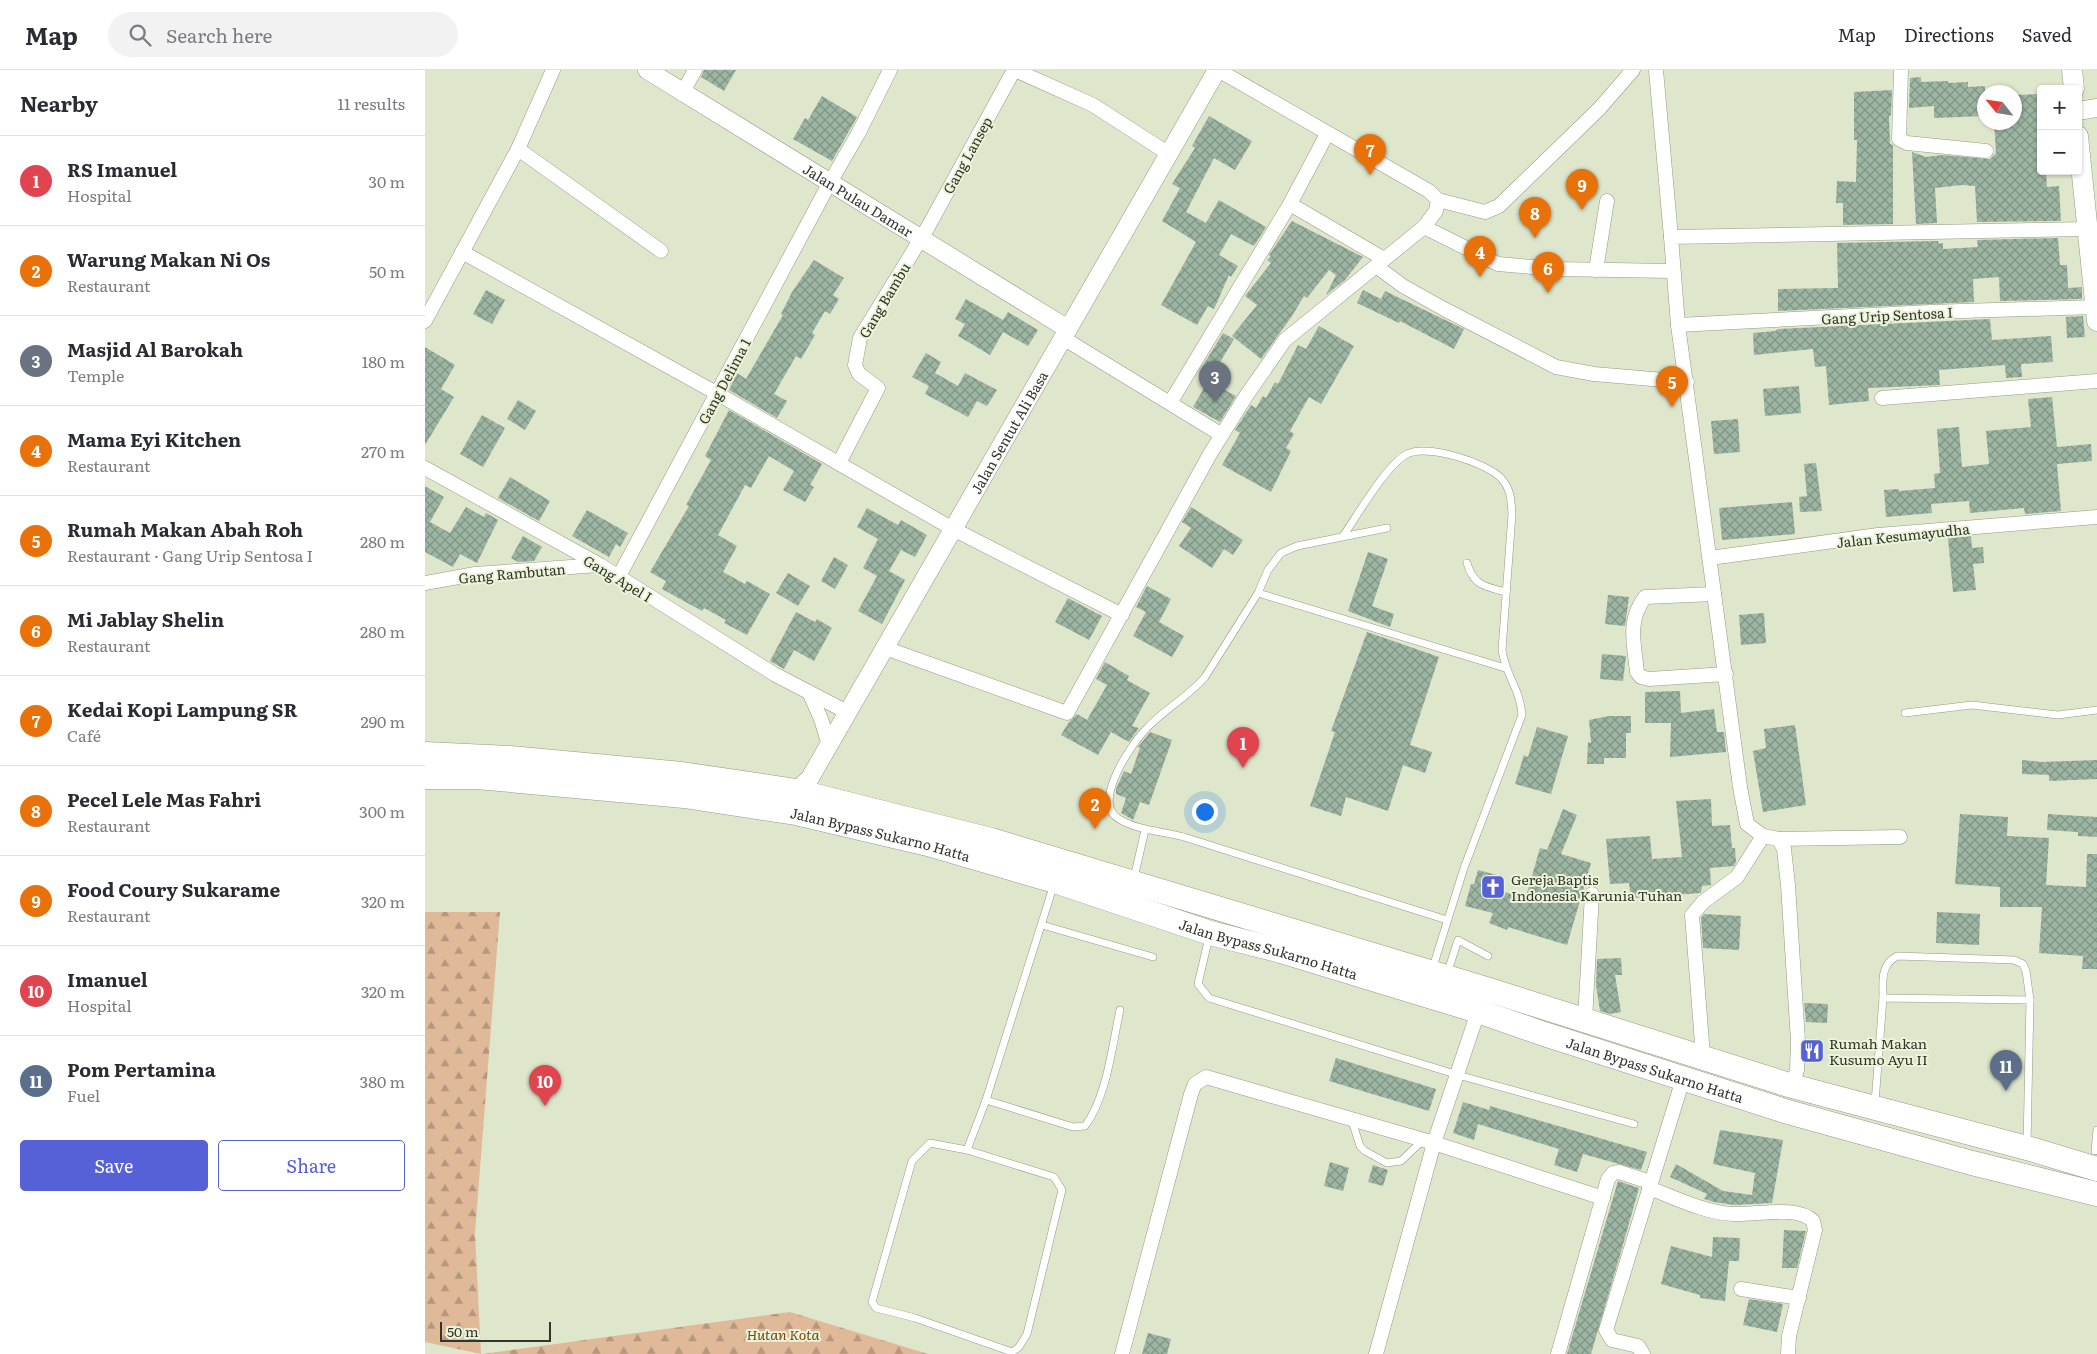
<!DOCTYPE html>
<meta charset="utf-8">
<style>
:root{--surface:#fff;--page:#f2f2f3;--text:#2b2b33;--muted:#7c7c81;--line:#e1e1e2;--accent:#5660d7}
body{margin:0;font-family:Literata,serif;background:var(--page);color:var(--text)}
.controls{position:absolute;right:15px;top:15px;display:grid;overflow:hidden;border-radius:5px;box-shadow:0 1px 4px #0004}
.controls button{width:45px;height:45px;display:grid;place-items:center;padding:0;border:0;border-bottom:1px solid var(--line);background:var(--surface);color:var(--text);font:25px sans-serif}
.compass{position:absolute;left:1552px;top:15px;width:45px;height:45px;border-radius:50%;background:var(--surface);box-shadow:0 1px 4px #0004;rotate:300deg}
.scale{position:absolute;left:15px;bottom:12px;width:111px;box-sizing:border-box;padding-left:5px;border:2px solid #33362c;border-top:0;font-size:14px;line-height:18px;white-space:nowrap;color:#33362c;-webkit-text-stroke:4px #ebf4d9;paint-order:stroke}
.you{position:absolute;left:779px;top:741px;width:18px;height:18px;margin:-12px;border:4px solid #fff;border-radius:50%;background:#1a73e8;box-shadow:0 0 0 8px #1a73e833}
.badge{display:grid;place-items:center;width:32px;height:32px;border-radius:50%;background:var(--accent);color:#fff;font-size:16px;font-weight:700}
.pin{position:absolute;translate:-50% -41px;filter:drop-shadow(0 1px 2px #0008)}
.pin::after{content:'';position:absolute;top:26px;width:18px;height:15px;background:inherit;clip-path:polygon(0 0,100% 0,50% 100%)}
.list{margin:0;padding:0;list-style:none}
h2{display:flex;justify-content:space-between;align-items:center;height:65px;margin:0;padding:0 20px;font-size:21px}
h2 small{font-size:16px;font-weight:400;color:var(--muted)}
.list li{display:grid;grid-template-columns:32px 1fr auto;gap:15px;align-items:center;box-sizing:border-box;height:90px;padding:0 20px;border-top:1px solid var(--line)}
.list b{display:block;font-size:19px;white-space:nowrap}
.list p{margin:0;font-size:16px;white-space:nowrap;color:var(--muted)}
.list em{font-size:16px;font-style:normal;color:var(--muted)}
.actions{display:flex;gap:10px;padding:15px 20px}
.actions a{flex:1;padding:11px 0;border:1px solid var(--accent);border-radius:5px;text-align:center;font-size:18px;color:var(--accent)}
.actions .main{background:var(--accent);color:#fff}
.icon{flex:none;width:28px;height:28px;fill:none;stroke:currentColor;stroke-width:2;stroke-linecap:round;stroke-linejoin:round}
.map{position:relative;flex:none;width:1672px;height:1284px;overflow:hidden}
header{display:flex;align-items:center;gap:30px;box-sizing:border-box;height:70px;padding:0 25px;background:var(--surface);border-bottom:1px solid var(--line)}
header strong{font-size:24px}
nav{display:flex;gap:28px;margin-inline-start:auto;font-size:18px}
.search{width:350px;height:45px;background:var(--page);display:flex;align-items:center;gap:12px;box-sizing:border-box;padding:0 18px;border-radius:28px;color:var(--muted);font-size:19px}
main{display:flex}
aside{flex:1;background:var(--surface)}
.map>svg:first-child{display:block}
</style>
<header>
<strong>Map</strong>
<div class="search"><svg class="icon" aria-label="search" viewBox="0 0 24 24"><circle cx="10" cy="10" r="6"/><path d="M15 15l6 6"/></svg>Search here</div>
<nav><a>Map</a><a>Directions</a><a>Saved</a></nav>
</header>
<main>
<aside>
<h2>Nearby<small>11 results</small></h2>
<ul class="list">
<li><span class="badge" style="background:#e0444e">1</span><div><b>RS Imanuel</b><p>Hospital</p></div><em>30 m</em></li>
<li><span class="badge" style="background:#e8710a">2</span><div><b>Warung Makan Ni Os</b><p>Restaurant</p></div><em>50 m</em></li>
<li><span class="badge" style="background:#6b7280">3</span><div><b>Masjid Al Barokah</b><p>Temple</p></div><em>180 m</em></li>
<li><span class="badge" style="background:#e8710a">4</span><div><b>Mama Eyi Kitchen</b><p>Restaurant</p></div><em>270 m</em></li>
<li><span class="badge" style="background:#e8710a">5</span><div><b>Rumah Makan Abah Roh</b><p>Restaurant · Gang Urip Sentosa I</p></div><em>280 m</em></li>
<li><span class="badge" style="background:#e8710a">6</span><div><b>Mi Jablay Shelin</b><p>Restaurant</p></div><em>280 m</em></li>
<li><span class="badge" style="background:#e8710a">7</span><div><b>Kedai Kopi Lampung SR</b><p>Café</p></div><em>290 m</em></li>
<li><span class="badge" style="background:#e8710a">8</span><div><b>Pecel Lele Mas Fahri</b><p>Restaurant</p></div><em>300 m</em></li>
<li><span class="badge" style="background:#e8710a">9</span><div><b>Food Coury Sukarame</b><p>Restaurant</p></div><em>320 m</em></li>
<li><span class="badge" style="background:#e0444e">10</span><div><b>Imanuel</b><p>Hospital</p></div><em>320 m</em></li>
<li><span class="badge" style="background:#5c6f8a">11</span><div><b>Pom Pertamina</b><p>Fuel</p></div><em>380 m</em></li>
</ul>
<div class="actions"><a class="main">Save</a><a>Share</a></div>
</aside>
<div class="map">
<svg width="1672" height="1284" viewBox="0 0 1672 1284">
<defs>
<pattern id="forest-firs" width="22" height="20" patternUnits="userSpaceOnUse" patternTransform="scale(1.25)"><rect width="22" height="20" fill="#e0b999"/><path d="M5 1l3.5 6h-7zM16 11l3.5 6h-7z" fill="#b6977d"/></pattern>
<pattern id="building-cross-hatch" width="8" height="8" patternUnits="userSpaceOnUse" patternTransform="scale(1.25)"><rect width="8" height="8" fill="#9db5a3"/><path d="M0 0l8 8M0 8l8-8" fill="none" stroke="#819485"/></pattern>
</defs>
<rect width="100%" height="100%" fill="#dee7cc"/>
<!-- forest -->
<g fill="url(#forest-firs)">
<path d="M0,842H75L50,1163L56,1284L0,1272Z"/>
<path d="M365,1242L503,1284H58Z"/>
</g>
<!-- building -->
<g fill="url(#building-cross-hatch)">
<path d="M279,0H311L299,21L276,7Z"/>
<path d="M1496,7V12L1523,11V13L1543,12V17L1560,16V46L1509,48V36L1484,38L1485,8Z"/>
<path d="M1467,20L1466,45L1464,46L1465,74L1468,75V154L1418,155V133H1411L1412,111L1431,112L1432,70H1429V22Z"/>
<path d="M1614,24L1616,101H1621L1622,117L1634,116L1636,151L1552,152L1550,116L1537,115L1510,118L1512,153L1491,154L1487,82L1501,87L1517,85L1565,89L1571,83L1569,52H1590V25Z"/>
<path d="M397,26L432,47L407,91L368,69L380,48L383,50Z"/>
<path d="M784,46L827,71L810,100L789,88L761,142L781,153L794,130L841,157L829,176L806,164L794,185L813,196L806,207L804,205L789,239L783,236L772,255L736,235L771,172L737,151L755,118L747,114L770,78L767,76Z"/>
<path d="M867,151L938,187L920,210L901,225L911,205L904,200L882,228L879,226L867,246L836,289L807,266L832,235L820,226L846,193L842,190L846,186L844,185Z"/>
<path d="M1633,168L1635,195H1642L1643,218L1657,217V229L1575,231L1574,207L1548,209L1549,232L1353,241V219L1413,218L1412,173L1513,171L1514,174L1518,173V179L1553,177L1552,170Z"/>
<path d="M389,190L419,208L408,225L414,229L405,244L400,241L387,263L390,265L376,289L371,286L349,324L362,331L352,348L304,320L312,303L321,309L358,245L356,244L367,222Z"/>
<path d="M61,220L80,230L67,254L48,244Z"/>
<path d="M938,220L956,229L960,221L1039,259L1029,279L975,251L974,253L932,233Z"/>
<path d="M541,229L578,250L583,242L613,260L603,276L578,262L565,285L533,266L540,254L530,249Z"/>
<path d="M1658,246L1660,267L1642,268L1641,247Z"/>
<path d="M1565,249L1567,270L1626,266L1628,292L1596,294L1597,307L1581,308L1580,295L1514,300L1515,315L1443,318L1444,331L1404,335L1401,296L1390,297L1388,279L1329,285L1328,263L1350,261L1353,259Z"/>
<path d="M894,256L929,276L896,334L884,327L865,361L869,364L861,378L866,381L846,422L797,395L815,363L810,360L826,335L831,338L838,326L841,328L850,312L853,314L873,275L881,279Z"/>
<path d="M798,263L809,269L794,294L798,296L790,312L774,302Z"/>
<path d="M0,277L30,295L16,319L29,327L0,375Z"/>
<path d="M501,283L516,292L510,303L533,316L540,303L572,320L562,336L552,331L543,347L500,324L504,316L487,307Z"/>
<path d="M783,311L811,326L795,352L768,337Z"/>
<path d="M1374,316L1376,343L1340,346L1338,319Z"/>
<path d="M1627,327L1632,377L1666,374L1667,391L1632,394L1636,441L1600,444L1599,438L1545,443L1544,431L1506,434L1507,443L1461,447L1459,420L1474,419V421L1510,418L1509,404L1515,403L1512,359L1534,357L1537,397L1564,394L1561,361L1606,357L1603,329Z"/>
<path d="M93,330L111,341L100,360L82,349Z"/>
<path d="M304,340L397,394L385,415L389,417L380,432L358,420L369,401L344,386L326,418L320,415L293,465L312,476L298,502L320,514L322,511L345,524L322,565L299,553L301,550L279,538L277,541L237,519L241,511L225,502L264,436L261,435L286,390L280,386Z"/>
<path d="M57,345L80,358L58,397L35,384Z"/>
<path d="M1313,349L1315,382L1289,384L1286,351Z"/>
<path d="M1391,393L1397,441L1375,442L1374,427L1382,426L1379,394Z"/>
<path d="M85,407L125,431L114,451L73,428Z"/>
<path d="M0,416L19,427L5,452L25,463L41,437L59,447L61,443L73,450L52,493L35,484L28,497L0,482Z"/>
<path d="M1367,432L1370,464L1297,470L1294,438Z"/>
<path d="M766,437L818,470L808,485L799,479L787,498L754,476L766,458L757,452Z"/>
<path d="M442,438L473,455L476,450L502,465L490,487L476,480L464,501L480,510L457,554L433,541L452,506L438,498L453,469L432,457Z"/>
<path d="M162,440L203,463L195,477L191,474L184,487L147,466Z"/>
<path d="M98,466L117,477L109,491L93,492L86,488Z"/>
<path d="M1546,466L1547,478L1558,477L1559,493L1548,494L1551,520L1528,522L1523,468Z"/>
<path d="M943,482L963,489L947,536L969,544L965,557L923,541Z"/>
<path d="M409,487L423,495L410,519L396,511Z"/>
<path d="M363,503L385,516L373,536L351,523Z"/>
<path d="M722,516L746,529L734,552L759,566L747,587L708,566L721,542L711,537Z"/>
<path d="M1183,525L1204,527L1200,556L1180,554Z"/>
<path d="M643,528L677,546L664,570L630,552Z"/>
<path d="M371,542L390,552L392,549L407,558L389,591L369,580L359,599L345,591Z"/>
<path d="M1339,543L1341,573L1316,575L1314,545Z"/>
<path d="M942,562L1014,587L985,675L1007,682L1000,703L978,695L963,741L921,727L916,746L885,736L910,662L906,661Z"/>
<path d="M1177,584L1201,586L1198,611L1175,609Z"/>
<path d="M680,592L704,606L702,610L725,623L707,656L714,658L704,672L686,662L673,685L636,665L644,652L652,644L662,650L682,615L671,609Z"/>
<path d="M1255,621L1256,643L1289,639L1292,662H1299L1301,682L1245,687L1246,653H1220V622Z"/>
<path d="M1184,646H1206V663H1201V688H1179V694H1162L1163,672L1166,673L1164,650Z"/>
<path d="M1370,655L1381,735L1338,742L1328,681L1341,678L1339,659Z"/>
<path d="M1112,657L1143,666L1126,724L1090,714L1099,685L1103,687Z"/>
<path d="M725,662L747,670L724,735L715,732L708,750L696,743L701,728L691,724V719L699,701L706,704L715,678L713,677Z"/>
<path d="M1597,690L1616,692L1672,690V709L1624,711V705L1597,704Z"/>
<path d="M1286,729L1287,756L1305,755L1307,778H1310L1311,792L1309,796L1285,798L1286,815L1277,816L1276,823L1206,828L1204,813L1185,814L1181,769L1225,766L1227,789L1257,787L1251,731Z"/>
<path d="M1138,739L1152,745L1136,784L1166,793L1142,875L1083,857L1082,860L1064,853L1068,843L1040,836L1046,814H1049L1053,800L1079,807L1075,820L1100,830L1115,778L1122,780Z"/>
<path d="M1535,744L1583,747L1582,766L1624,768L1621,815L1661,817L1662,784H1672V899H1657L1658,886L1614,883L1617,837H1575V817L1530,814Z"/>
<path d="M1623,744L1672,747V767L1653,766V762L1622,760Z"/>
<path d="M1512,842L1555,844L1554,875L1511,873Z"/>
<path d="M1279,844L1316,846L1314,880L1278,878L1276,848Z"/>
<path d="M1196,888L1197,905H1190L1196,942L1185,944L1175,941L1171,915L1172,889Z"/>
<path d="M1379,933L1403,934L1402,953L1381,952Z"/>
<path d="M911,988L1011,1019L1004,1041L904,1011Z"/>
<path d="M1038,1032L1064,1040L1065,1036L1222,1082L1216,1100L1158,1084L1152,1102L1129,1095L1134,1079L1053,1054L1049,1070L1028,1063Z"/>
<path d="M1295,1060L1358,1070L1347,1133L1309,1135L1289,1132L1279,1129L1282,1124L1245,1107L1251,1094L1298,1121L1327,1125L1330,1103L1288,1094Z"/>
<path d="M905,1092L924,1098L918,1121L899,1116Z"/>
<path d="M948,1095L963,1100L958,1116L943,1112Z"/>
<path d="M1193,1111L1214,1118L1197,1178L1166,1284H1142Z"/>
<path d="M1359,1160L1381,1161L1372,1198H1357Z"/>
<path d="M1288,1167L1315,1168L1314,1191H1304L1300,1231L1275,1228V1225L1236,1214L1246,1176L1287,1187Z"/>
<path d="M1324,1229L1358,1234L1352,1262L1318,1255Z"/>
<path d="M723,1263L746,1269L742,1284H717Z"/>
</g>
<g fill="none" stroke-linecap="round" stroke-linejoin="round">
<defs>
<g id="service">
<path d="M962,458L872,476L856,483L843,500L833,523L780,607C762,628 738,640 720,660C706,675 666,733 694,749C714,761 737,761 759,767L1022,850"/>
<path d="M918,466C932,446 962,394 982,384C1002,374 1060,392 1076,408C1086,419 1086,430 1087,444L1077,580C1081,607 1095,618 1097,645L1039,798L1007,900"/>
<path d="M1042,493C1048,515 1060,517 1081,522"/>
<path d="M833,523L1080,598"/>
<path d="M1480,643L1547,635L1633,645L1672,640"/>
<path d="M709,808L720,760"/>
<path d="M617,855L728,887"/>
<path d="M784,867L773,914L784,928L1033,1005L1209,1054"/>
<path d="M1022,904L1033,870L1063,886"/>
<path d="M1458,928C1458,910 1455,896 1472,886L1589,890L1598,894L1601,901L1605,930"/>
<path d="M561,1030L648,1057L660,1056C682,1027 687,976 695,940"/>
<path d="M1450,1033L1458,928L1605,930L1602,1075"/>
<path d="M927,1051L935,1076L940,1081L962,1093L976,1091L997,1071"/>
<path d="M505,1073L542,1080L629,1107L637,1120L602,1264L594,1277L587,1282L490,1248L451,1238L447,1232L487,1091Z"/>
<path d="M542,1080L561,1030L629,814"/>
<path d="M1670,1081L1672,1060"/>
</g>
<g id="minor">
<path d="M590,0L668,35L744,84"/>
<path d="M1231,0L1246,167"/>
<path d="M1476,0L1474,69L1482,73L1561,81"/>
<path d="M257,24L270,0"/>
<path d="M93,79L236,181"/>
<path d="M1013,130L1060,142L1074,136L1174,39L1208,0"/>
<path d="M865,134L959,189"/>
<path d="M999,157L1073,194L1129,199L1247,201"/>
<path d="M37,182L293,324L528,459L697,545"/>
<path d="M951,196L978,216L1019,239L1131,297L1169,304L1262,312"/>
<path d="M1171,200L1182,131"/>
<path d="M0,251L93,79L128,0"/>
<path d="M1253,255L1505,242L1671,237"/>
<path d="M638,268L797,365"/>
<path d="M1457,328L1672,311"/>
<path d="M745,333L865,134L902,64"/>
<path d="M414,393L453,318L434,304L430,295L435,268L503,157L589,0"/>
<path d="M0,398L175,495L349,604L422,642"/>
<path d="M1285,488L1453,465L1672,447"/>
<path d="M193,508L404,114L433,64L465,0"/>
<path d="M0,513L50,504L174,495"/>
<path d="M1289,524L1220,527C1202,551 1209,573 1212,602L1216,607L1224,609L1301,604"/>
<path d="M460,578L642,643L785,384L821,326L860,270L999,157L1011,141L1013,130L1004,121L793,0"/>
<path d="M384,622L396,649L404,675"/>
<path d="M1475,767L1354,769L1338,766L1322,754L1315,717L1253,255L1246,167L1663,159"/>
<path d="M1354,769L1359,779L1363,815L1373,971L1372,1000L1367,1016"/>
<path d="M1160,950L1167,824"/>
<path d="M1278,986L1267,845L1278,832L1312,807L1338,766"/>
<path d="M1224,1118C1251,1128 1280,1143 1309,1144C1331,1145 1373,1135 1388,1151L1390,1160L1364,1266L1363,1284"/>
<path d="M1316,1219L1374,1228"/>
<path d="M697,1284L766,1024L770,1014L781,1007L1009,1073L1178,1128"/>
<path d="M951,1284L1009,1073L1055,936"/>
<path d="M1133,1284L1183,1109L1188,1103L1194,1102L1225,1112"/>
<path d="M1218,1284L1213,1276L1187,1270L1181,1260L1258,1009"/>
</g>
<g id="tertiary">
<path id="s1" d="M222,0L643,259"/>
<path d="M1653,41L1672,38"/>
<path id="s2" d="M371,721L385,708L792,0"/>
</g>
<g id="secondary">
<path d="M1647,0L1649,19"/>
<path d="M1653,66L1672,251"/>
</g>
<g id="trunk">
<path d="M0,684L85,688L257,704L371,721L566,770L1061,919L1367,1016L1609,1080L1672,1099"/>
<path id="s3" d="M0,707H52L259,726L371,743L503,774L630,811L785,863L856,881L1053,941L1119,964L1363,1042L1547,1093L1672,1124"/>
</g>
</defs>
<!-- service casing -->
<use href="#service" stroke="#929b81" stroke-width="8"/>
<!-- minor casing -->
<use href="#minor" stroke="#929b81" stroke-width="15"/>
<!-- tertiary casing -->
<use href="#tertiary" stroke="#929b81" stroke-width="19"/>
<!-- secondary casing -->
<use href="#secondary" stroke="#929b81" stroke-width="21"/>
<!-- trunk casing -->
<use href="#trunk" stroke="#929b81" stroke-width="25"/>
<!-- service -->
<use href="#service" stroke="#fff" stroke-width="7"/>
<!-- minor -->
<use href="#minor" stroke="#fff" stroke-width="14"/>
<!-- tertiary -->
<use href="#tertiary" stroke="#fff" stroke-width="18"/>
<!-- secondary -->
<use href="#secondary" stroke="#fff" stroke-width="20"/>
<!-- trunk -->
<use href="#trunk" stroke="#fff" stroke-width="24"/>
</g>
<!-- icons -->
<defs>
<symbol id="church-square" viewBox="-11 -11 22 22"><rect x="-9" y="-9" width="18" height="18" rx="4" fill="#5660d7" stroke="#ebf4d9"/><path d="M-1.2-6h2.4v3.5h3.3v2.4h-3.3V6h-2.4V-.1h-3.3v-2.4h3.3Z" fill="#fff"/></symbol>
<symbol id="restaurant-square" viewBox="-11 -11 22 22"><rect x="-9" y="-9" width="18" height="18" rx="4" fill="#5660d7" stroke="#ebf4d9"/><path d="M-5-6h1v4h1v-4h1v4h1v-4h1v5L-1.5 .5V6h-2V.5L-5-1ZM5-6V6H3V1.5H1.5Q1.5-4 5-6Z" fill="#fff"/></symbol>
</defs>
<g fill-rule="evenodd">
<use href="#church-square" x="1054" y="803" width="28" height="28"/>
<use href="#restaurant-square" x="1373" y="967" width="28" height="28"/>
</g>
<g text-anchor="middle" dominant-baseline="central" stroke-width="4" stroke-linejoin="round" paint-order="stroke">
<!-- street labels -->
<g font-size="14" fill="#33362c" stroke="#ebf4d9">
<text transform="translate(542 85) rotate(-61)">Gang Lansep</text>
<text stroke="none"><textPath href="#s1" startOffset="248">Jalan Pulau Damar</textPath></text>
<text transform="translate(459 230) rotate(-59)">Gang Bambu</text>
<text transform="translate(1462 245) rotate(-3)">Gang Urip Sentosa I</text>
<text transform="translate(299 311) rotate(-62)">Gang Delima 1</text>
<text stroke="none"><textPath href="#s2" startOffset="418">Jalan Sentut Ali Basa</textPath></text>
<text transform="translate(1478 465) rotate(-6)">Jalan Kesumayudha</text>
<text transform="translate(87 503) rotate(-5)">Gang Rambutan</text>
<text transform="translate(193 508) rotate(31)">Gang Apel I</text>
<text stroke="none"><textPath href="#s3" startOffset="460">Jalan Bypass Sukarno Hatta</textPath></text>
<text stroke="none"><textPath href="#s3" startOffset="865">Jalan Bypass Sukarno Hatta</textPath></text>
<text stroke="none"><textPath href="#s3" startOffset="1270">Jalan Bypass Sukarno Hatta</textPath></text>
</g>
<!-- poi labels -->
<g font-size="14" fill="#33362c" stroke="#ebf4d9" text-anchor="start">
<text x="1086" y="809">Gereja Baptis<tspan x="1086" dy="16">Indonesia Karunia Tuhan</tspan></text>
<text x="1404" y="973">Rumah Makan<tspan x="1404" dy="16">Kusumo Ayu II</tspan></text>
</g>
<!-- park labels -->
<g font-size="14" font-style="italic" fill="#7a4611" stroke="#ebf4d9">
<text x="358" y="1264">Hutan Kota</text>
</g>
</g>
</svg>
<div class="controls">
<button>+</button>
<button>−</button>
</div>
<svg class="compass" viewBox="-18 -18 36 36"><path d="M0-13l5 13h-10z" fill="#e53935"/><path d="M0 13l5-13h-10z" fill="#7c7c81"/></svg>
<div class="scale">50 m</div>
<div class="you"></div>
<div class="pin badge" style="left:818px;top:698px;background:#e0444e">1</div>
<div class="pin badge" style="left:670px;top:759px;background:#e8710a">2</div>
<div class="pin badge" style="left:790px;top:332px;background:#6b7280">3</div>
<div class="pin badge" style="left:1055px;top:207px;background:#e8710a">4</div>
<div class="pin badge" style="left:1247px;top:337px;background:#e8710a">5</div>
<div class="pin badge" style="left:1123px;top:223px;background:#e8710a">6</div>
<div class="pin badge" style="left:945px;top:105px;background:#e8710a">7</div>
<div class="pin badge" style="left:1110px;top:168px;background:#e8710a">8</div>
<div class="pin badge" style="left:1157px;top:140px;background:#e8710a">9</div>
<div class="pin badge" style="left:120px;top:1036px;background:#e0444e">10</div>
<div class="pin badge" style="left:1581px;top:1021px;background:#5c6f8a">11</div>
</div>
</main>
